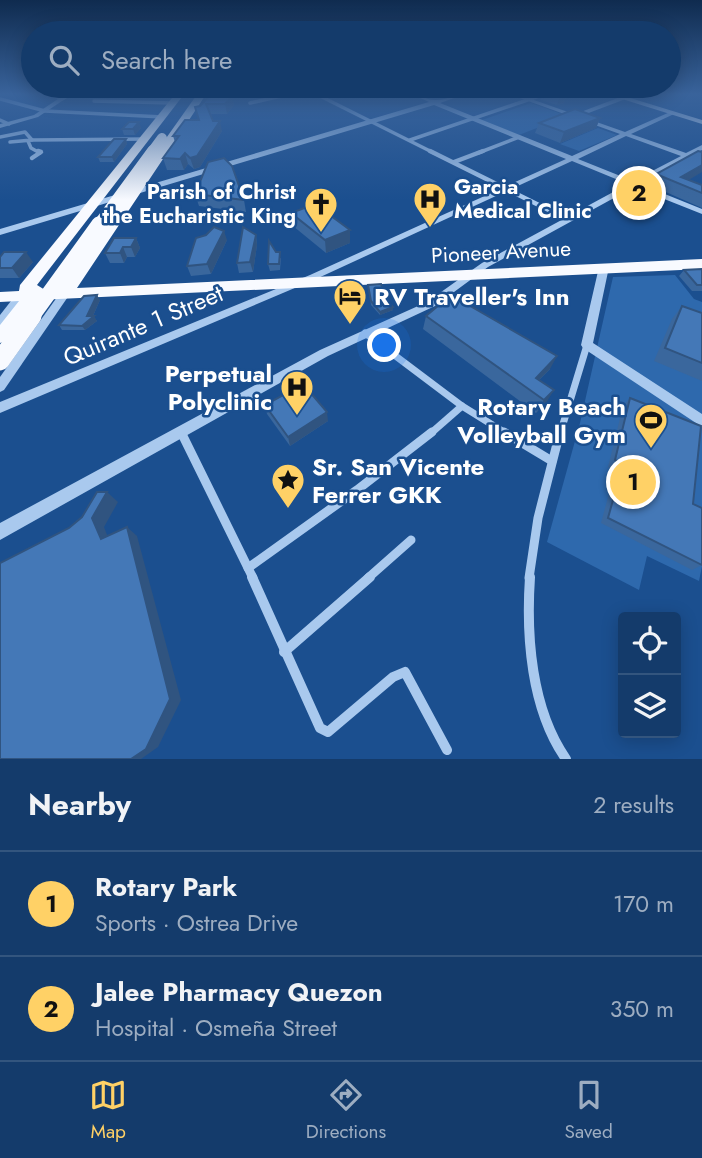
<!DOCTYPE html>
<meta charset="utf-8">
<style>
:root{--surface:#143b6b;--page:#214673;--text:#f1f3f6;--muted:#9dadc1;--line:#33557e;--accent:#ffd166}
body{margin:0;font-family:Jost,sans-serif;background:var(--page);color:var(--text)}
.controls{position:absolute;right:21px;bottom:21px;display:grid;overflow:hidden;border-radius:7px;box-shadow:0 4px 18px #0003}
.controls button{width:63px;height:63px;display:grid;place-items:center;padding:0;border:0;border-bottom:2px solid var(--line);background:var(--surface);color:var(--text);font:35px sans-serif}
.you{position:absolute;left:385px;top:346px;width:24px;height:24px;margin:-18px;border:5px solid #fff;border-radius:50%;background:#1a73e8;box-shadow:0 0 0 10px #1a73e833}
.badge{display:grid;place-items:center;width:46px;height:46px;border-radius:50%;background:var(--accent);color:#111;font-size:23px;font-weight:700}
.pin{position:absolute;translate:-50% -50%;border:4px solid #fff;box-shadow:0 2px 7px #0006}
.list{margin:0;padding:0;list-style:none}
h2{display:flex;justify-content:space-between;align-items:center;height:91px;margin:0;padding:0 28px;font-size:30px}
h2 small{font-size:23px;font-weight:400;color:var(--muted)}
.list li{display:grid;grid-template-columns:46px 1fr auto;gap:21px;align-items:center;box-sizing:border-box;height:105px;padding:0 28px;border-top:2px solid var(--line)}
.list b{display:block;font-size:26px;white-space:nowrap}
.list p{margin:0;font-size:23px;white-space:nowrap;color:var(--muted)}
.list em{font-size:23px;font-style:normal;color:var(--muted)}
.icon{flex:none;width:38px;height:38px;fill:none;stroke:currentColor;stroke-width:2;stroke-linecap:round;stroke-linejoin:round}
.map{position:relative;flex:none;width:702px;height:759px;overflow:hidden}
.search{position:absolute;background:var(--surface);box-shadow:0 4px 18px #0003;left:21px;right:21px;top:21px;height:77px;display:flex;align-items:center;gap:18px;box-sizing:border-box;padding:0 24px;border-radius:38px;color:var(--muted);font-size:26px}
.sheet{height:301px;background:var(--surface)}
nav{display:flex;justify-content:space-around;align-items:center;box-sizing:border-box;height:98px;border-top:2px solid var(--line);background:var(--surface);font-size:19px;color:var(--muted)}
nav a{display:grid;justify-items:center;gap:4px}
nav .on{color:var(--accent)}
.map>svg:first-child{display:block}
</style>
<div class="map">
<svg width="702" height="759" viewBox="0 0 702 759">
<rect width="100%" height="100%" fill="#1b4f8f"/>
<!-- green -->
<g fill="#2e69ad">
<path d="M531,103L567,116L519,135L482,120Z"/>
<path d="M598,128L617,135L579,151L560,144Z"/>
<path d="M675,275L694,299L702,302V566L699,581L647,556L639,590L547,542L580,423L613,277Z"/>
</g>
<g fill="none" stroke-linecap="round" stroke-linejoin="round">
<!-- minor-far4 -->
<g stroke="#a9c9ee" stroke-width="3.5">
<path d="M99,93L120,96"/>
<path d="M314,93L434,153"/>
<path d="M0,99L45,111L163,117"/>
<path d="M62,99L72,93"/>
<path d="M94,101L173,103"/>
<path d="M250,103L295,93"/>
<path d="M578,115L623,98"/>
<path d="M0,120L9,124"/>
<path d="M0,137L25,132L32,140L10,142"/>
<path d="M32,140L145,139"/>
<path d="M410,140L548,93"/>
<path d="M28,141L31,148L40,153"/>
<path d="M478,153L519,137"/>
</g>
<!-- minor-far3 -->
<g stroke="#a9c9ee" stroke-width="4.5">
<path d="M430,151L567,219"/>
<path d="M32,158L41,152L38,151"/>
<path d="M454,162L483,151"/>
</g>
<!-- minor-far2 -->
<g stroke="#a9c9ee" stroke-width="7">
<path d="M365,333L462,406L507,434"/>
<path d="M430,434L462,406"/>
<path d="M560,434L587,345"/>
</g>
<!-- minor-far1 -->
<g stroke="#a9c9ee" stroke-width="9">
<path d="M181,432L253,578"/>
<path d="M504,432L552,461"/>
<path d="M248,568L357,490L432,432"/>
<path d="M368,578L411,540"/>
<path d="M529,578L538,518L560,432"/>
</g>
<!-- minor -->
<g stroke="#a9c9ee" stroke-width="10">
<path d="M252,577L320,728L328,732L393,677L405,672L447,750"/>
<path d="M530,577C526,636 531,709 566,759"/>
<path d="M284,652L370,577"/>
</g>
<!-- tertiary -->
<g fill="#a9c9ee" fill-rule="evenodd">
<path d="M40,93H49L65,99L38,117L0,128V124L34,115L58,99Z"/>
<path d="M409,93C418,93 427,101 436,100C447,100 458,93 469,93L440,103L572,156L620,134L506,93H514L625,132L670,112H674V114L631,134L686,153L702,145V150L692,155L702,159V163L687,158L640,184L702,209V214L634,187L488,267L435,306L328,356L0,540V523L320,350L427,302L482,263L628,184L572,161L316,279L0,413V402L310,275L566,159L434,105L0,235V229L429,102ZM626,136L681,156L633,181L578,159Z"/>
<path d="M604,264L609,267L593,343L702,414V427L583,348L581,345L599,267Z"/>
<path d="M69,285L74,288L4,390L0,392V377L65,286Z"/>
<path d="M26,286L31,289L30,291L4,325L0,326V315L22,287Z"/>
</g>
<!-- secondary -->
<path fill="#d6e6fa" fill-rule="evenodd" d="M603,93H614L702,120V124Z"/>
<!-- trunk -->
<path fill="#f8faff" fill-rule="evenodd" d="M176,93H185L37,285L45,290L63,284L198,93H207L77,288L702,259V269L37,300L6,341L0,343V325L19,301L0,302V292L19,291L20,285Z"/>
<!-- trunk-bridge-far3 -->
<path stroke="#f8faff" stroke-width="10" d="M151,153L162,138"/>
<!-- trunk-bridge-far2 -->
<path stroke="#f8faff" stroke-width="12" d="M98,226L153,151"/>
<!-- trunk-bridge-far1 -->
<path stroke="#f8faff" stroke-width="15" d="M31,318L99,224"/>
<!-- trunk-bridge -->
<path stroke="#f8faff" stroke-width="19" d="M0,361L32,316"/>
</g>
<!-- wall -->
<g fill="#3a679d">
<path d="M543,93H567L564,103L557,105L541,100Z"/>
<path d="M232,96L234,105L227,114H211L213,121L222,131L200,167L194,169L188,164L184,170H167L163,158L175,142L173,136L199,120L195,107L200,106Z"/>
<path d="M600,118L596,128L560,143L535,133L539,123Z"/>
<path d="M141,128L135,135H124L122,129Z"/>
<path d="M126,139L127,144L114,162H100L98,157Z"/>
<path d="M656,174L688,180L702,185V208L650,185Z"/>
<path d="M195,194L244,200L246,212L199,206Z"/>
<path d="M291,213L350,230V243L326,253L293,226Z"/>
<path d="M256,235L257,245L253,272L239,273L237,263Z"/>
<path d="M136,238L140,248L135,257H127L124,263H110L105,253Z"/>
<path d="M227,240L211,274L191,276L187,266Z"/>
<path d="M0,257L33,262L19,278H0Z"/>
<path d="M281,258L280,270L270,271L268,264Z"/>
<path d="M702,269V291H692L679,276L684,270Z"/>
<path d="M368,285L385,298L393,307V310L380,315L371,305Z"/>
<path d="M100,300L93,316L97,321L85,330H62L59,325Z"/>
<path d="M682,306L702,313V381L654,361L672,319Z"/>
<path d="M426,316L550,369L539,380L546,403L536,413L423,329Z"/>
<path d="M630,398L693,504L702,565L692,570L601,523L615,471L608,467L623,406Z"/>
<path d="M265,405L328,421L290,446L267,414Z"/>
</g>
<!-- shaded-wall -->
<g fill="#305480">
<path d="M565,93H567L564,103L557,105L560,95Z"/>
<path d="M232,96L234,105L227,114L225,104Z"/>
<path d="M600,118L596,128L560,143L564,132Z"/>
<path d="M220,121L222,131L200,167L194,169L190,158Z"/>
<path d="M139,122L141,128L135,135L133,129Z"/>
<path d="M126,139L127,144L114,162L112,157Z"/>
<path d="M185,153L188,164L184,170L180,159Z"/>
<path d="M702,165V172L682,184L681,177Z"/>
<path d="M350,230V243L326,253L325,240Z"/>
<path d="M224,231L227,240L211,274L207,264Z"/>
<path d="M256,235L257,245L253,272L250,262Z"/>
<path d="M136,238L140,248L135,257L131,247Z"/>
<path d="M123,247L127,257L124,263L120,253Z"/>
<path d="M26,252L33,262L19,278L12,268Z"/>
<path d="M97,295L100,300L92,318L94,316L97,321L85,330L82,326Z"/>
<path d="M393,307V310L380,315V312Z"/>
<path d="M557,356L550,369L529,390L536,378Z"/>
<path d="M554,390L546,403L536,413L544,400Z"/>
<path d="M327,412L328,421L290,446L288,437Z"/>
<path d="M107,492L118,502L104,527L112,548L101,539L92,518Z"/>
<path d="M127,527L137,536L181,700L158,747L141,759H131Z"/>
</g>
<!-- building -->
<g fill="#4478b7" stroke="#305480" stroke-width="2">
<path d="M210,95L232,96L225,104H206L213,121H220L197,156L190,158L185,153L180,159L163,158L179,136H173L185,120H199L195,107L200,106Z"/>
<path d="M575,109L600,118L564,132L539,123Z"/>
<path d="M129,122H139L133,129H122Z"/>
<path d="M114,139H126L112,157H98Z"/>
<path d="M698,151L702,152V165L681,177L702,185V193L656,174Z"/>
<path d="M224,158L232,166L244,200L195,194L208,162Z"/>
<path d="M315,204L350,230L325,240L291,213Z"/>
<path d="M214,227L224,231L207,264L187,266L196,238L206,235Z"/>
<path d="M243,227L256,235L250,262L237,263Z"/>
<path d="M114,238H136L131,247H123L120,253H105Z"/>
<path d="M269,241L276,252H280L279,264H268Z"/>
<path d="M4,252H26L12,268H0V257Z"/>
<path d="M702,269V285H697L684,270Z"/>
<path d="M381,284L385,298L393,307L380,312L371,301L368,285Z"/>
<path d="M97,295L87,316H94L82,326L59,325L84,296Z"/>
<path d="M451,295L557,356L536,378L554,390L544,400L426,316Z"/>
<path d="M682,306L702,313V363L665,348Z"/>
<path d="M303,384L327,412L288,437L265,405Z"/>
<path d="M630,398L701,426L693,504L702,508V565L608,518L623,464L615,460Z"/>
<path d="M97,492H107L92,518L101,539L127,527L170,699L146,749L131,759H0V563L69,528L82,517Z"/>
</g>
<!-- sky -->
<linearGradient id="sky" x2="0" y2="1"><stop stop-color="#0f2b4f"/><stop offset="0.47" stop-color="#39639b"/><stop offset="1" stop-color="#39639b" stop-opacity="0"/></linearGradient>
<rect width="702" height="200" fill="url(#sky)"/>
<!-- icons -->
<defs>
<symbol id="hospital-pin" viewBox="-11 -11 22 30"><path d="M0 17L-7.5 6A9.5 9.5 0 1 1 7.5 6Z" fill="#ffd166" stroke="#1b4f8f"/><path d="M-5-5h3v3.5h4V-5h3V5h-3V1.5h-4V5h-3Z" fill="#111"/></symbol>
<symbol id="church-pin" viewBox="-11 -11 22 30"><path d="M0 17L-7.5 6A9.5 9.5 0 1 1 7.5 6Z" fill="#ffd166" stroke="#1b4f8f"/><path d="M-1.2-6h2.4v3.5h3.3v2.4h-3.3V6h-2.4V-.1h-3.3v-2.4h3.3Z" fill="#111"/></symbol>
<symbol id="hotel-pin" viewBox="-11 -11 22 30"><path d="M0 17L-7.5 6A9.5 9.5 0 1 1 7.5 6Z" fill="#ffd166" stroke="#1b4f8f"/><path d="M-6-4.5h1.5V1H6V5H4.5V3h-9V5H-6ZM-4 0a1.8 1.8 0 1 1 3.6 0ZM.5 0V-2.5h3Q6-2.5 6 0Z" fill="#111"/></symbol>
<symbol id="stadium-pin" viewBox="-11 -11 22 30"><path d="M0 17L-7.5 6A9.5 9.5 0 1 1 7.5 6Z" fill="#ffd166" stroke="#1b4f8f"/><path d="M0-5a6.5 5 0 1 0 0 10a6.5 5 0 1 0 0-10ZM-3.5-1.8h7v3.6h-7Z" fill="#111"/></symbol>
<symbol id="sight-pin" viewBox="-11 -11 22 30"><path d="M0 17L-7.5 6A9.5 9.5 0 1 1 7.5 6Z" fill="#ffd166" stroke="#1b4f8f"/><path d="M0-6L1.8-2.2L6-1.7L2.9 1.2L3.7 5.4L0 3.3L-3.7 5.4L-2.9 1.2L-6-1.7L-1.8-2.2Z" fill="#111"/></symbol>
</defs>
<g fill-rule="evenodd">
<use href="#hospital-pin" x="411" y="180" width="38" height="52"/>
<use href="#church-pin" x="302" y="185" width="38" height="52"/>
<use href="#hotel-pin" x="331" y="277" width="38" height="52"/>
<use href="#hospital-pin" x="278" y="368" width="38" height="52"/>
<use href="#stadium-pin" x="632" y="401" width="38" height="52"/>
<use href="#sight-pin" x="269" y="461" width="38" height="52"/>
</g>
<g text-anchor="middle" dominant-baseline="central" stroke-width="5" stroke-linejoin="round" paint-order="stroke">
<!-- far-poi labels -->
<g font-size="21" font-weight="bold" fill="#fff" stroke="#1b4f8f" text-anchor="start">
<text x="454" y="187">Garcia<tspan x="454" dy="24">Medical Clinic</tspan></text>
<text x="296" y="192" text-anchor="end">Parish of Christ<tspan x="296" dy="24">the Eucharistic King</tspan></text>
</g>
<!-- far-street labels -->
<g font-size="21" fill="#fff" stroke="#1b4f8f">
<text transform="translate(501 252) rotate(-3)">Pioneer Avenue</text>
</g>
<!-- poi labels -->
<g font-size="24" font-weight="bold" fill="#fff" stroke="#1b4f8f" text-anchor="start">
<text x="374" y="296">RV Traveller's Inn</text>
<text x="272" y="373" text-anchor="end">Perpetual<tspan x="272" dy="28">Polyclinic</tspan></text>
<text x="626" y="406" text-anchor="end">Rotary Beach<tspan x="626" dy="28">Volleyball Gym</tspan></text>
<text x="312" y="466">Sr. San Vicente<tspan x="312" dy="28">Ferrer GKK</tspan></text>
</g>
<!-- street labels -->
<g font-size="24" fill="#fff" stroke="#1b4f8f">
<text transform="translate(143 325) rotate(-23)">Quirante 1 Street</text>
</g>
</g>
</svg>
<div class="controls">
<button><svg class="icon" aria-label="locate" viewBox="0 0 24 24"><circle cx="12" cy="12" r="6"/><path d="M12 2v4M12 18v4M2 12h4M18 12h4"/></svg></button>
<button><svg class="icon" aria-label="layers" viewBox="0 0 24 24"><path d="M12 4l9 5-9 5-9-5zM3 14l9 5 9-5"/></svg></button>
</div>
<div class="you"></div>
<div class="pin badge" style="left:633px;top:482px">1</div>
<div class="pin badge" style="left:639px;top:193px">2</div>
<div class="search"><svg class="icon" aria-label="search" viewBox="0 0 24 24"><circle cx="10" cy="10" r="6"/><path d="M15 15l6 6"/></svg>Search here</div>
</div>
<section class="sheet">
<h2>Nearby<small>2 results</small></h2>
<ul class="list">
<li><span class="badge">1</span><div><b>Rotary Park</b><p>Sports · Ostrea Drive</p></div><em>170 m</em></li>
<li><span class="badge">2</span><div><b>Jalee Pharmacy Quezon</b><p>Hospital · Osmeña Street</p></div><em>350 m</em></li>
</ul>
</section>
<nav>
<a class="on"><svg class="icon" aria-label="map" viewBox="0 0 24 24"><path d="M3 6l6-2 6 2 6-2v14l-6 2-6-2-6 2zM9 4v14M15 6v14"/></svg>Map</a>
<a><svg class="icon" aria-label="directions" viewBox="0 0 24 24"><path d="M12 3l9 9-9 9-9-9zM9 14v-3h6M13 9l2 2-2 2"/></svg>Directions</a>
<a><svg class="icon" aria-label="saved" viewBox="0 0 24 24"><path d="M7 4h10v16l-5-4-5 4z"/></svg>Saved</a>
</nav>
